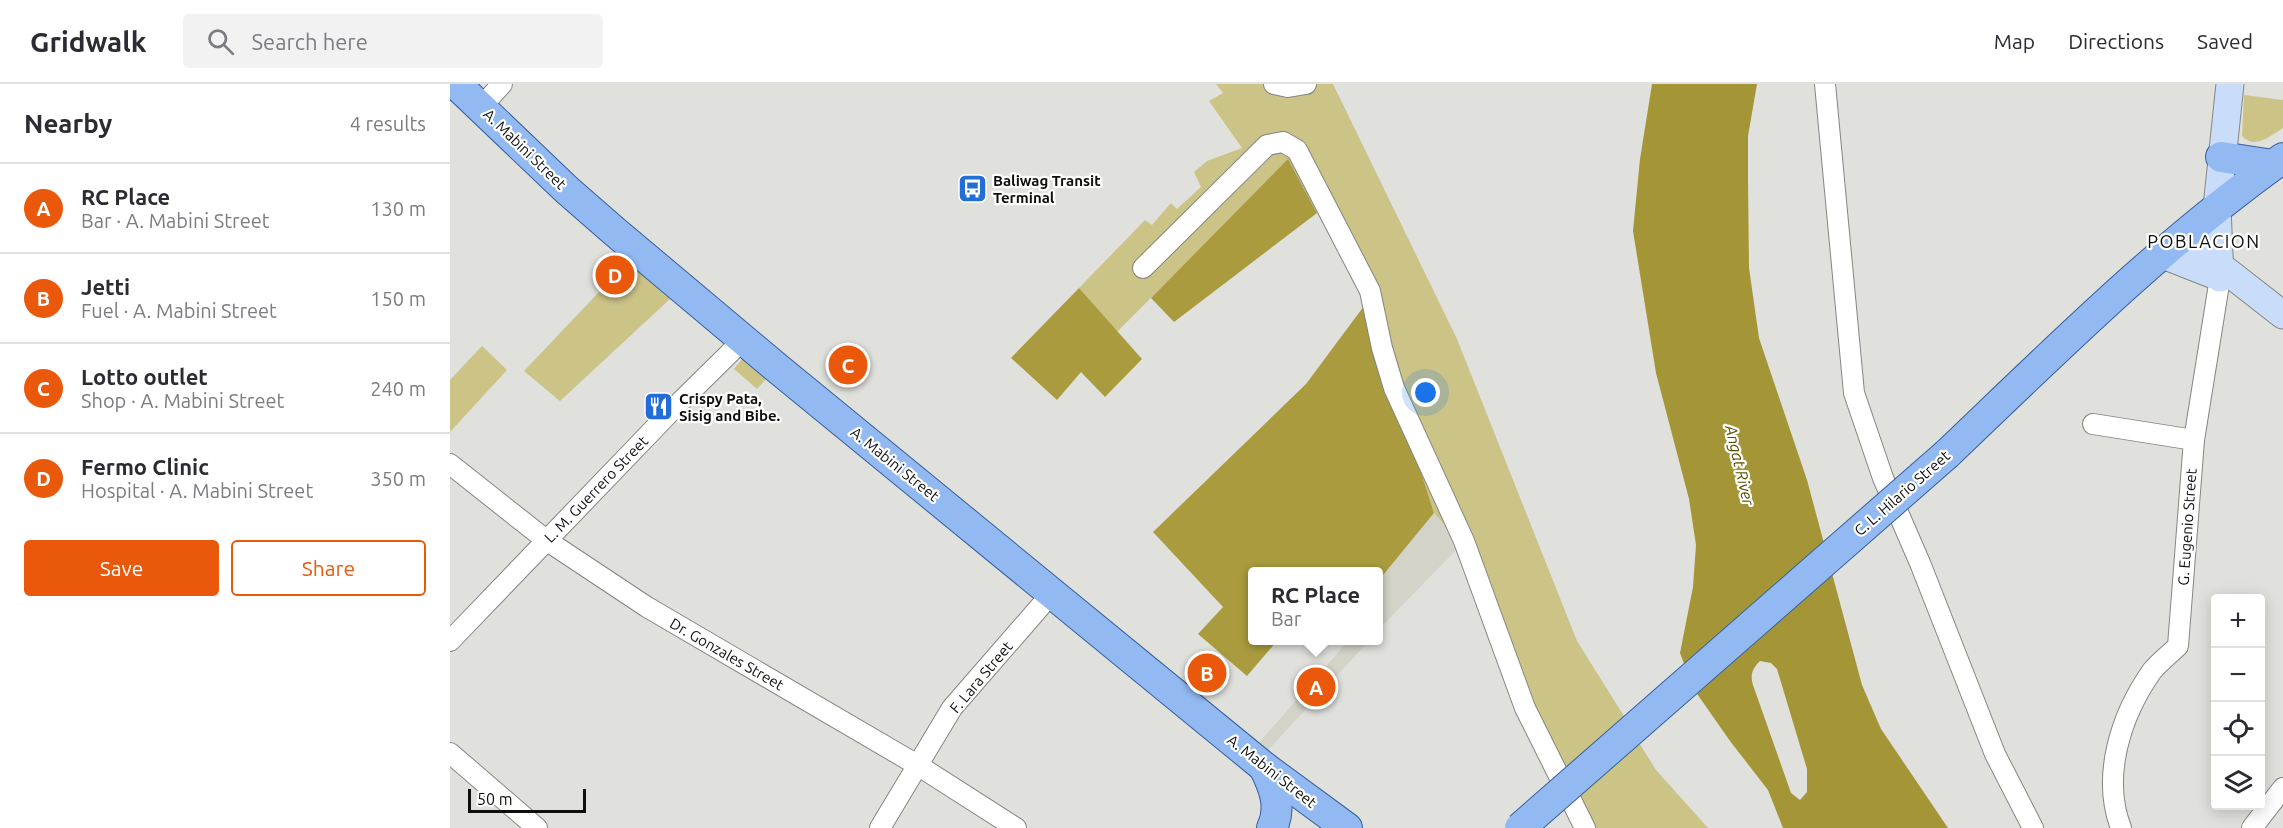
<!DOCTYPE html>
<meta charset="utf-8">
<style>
:root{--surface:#fff;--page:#f2f2f3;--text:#2b2b33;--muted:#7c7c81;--line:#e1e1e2;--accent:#ea580c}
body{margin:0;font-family:Ubuntu,sans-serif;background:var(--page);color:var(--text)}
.controls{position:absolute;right:18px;bottom:18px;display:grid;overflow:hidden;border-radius:6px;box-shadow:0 3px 15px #0003}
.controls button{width:54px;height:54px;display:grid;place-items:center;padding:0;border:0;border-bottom:2px solid var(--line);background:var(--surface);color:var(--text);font:30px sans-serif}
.scale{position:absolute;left:18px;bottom:15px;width:118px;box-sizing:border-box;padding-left:6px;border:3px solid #0f0e0d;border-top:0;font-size:16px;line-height:21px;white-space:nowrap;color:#0f0e0d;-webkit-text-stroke:4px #fff;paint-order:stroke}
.you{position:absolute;left:976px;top:309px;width:21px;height:21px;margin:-15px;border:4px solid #fff;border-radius:50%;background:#1a73e8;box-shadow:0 0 0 9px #1a73e833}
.badge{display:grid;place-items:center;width:39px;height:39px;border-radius:50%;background:var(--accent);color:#fff;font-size:20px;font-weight:700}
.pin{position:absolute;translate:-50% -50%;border:3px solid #fff;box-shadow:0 2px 6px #0006}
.popup{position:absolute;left:798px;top:483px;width:135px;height:78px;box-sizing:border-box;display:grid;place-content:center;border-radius:6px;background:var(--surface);filter:drop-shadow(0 2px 4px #0005);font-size:20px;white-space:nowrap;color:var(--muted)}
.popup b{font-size:22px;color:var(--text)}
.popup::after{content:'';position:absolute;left:50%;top:100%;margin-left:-12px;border:12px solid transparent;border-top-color:var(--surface)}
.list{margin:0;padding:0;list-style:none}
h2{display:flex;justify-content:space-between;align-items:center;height:78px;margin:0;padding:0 24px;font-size:26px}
h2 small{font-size:20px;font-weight:400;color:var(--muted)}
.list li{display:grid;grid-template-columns:39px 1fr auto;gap:18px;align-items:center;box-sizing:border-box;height:90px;padding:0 24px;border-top:2px solid var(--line)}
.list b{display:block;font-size:22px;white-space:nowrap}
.list p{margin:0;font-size:20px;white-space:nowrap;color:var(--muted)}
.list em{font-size:20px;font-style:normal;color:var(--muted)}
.actions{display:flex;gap:12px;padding:18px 24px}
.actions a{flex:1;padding:14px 0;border:2px solid var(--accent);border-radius:6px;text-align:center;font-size:21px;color:var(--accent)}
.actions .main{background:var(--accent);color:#fff}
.icon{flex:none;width:33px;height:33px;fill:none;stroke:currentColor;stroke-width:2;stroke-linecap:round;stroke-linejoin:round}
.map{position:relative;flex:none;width:1833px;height:744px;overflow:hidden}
header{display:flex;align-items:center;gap:36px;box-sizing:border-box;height:84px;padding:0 30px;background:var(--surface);border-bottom:2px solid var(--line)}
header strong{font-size:28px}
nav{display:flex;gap:33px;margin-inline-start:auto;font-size:21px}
.search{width:420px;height:54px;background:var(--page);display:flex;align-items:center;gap:15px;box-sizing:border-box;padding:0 21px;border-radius:6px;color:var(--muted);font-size:22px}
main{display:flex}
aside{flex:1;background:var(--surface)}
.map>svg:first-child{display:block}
</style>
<header>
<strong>Gridwalk</strong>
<div class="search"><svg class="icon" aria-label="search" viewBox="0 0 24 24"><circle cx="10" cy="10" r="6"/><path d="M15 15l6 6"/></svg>Search here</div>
<nav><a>Map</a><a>Directions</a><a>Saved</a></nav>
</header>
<main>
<aside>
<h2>Nearby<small>4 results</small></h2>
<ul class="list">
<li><span class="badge">A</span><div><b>RC Place</b><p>Bar · A. Mabini Street</p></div><em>130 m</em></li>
<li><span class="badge">B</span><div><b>Jetti</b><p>Fuel · A. Mabini Street</p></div><em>150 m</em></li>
<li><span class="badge">C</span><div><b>Lotto outlet</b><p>Shop · A. Mabini Street</p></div><em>240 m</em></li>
<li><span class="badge">D</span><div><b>Fermo Clinic</b><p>Hospital · A. Mabini Street</p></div><em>350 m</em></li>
</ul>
<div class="actions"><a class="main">Save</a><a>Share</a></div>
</aside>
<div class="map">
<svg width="1833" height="744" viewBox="0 0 1833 744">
<rect width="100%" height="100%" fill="#e0e0dc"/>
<!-- built -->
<g fill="#d4d3c8">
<path d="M984,429L1012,460L929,545V496Z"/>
<path d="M898,557H919L816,668L807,661Z"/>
</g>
<!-- green -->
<g fill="#ccc387">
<path d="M766,0H883L1007,255L1127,557L1177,637L1103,702L1037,552L1025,496L1012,460L984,429L917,218L838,76L667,248L629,204L695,136L702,141L721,119L727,125L751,103L744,88L757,77L792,64L759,17L773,9Z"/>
<path d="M1794,11L1833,16V44C1820,52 1805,66 1792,52Z"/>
<path d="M185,185L220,215L110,317L74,287L150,207L160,214Z"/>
<path d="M32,262L57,286L0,348V296Z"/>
<path d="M293,274L318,293L307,305L284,285Z"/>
<path d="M1188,657L1206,686L1258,744H1129L1116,721Z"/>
</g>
<!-- forest -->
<g fill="#aa9c3e">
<path d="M838,75L867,129L724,238L701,214Z"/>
<path d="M629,204L692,275L655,313L631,288L607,316L561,274Z"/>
<path d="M917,218L984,429L929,496V488H803V556L827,557L797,592L748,550L773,523L703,448L856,300Z"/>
</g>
<!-- water -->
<path fill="#a49637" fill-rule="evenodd" d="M1202,0H1307L1298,52V97L1299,184L1309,254L1357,396L1412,601L1431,645L1498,744H1333L1318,706L1280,657L1243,604L1230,569L1243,503L1246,461L1239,415L1206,289L1183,147L1190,75ZM1310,577L1321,579L1327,585L1357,685V708L1350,716L1341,709L1303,601C1300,591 1302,585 1310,577Z"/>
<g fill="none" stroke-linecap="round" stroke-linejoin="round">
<defs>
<g id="street">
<path d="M824,0L838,3L856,0"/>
<path d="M1375,0L1404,309L1433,394L1470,479L1545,670L1583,744"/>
<path d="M31,23L52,0"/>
<path d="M693,184L817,61L833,58L847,66L920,207L932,264L944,304L1014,457L1075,624L1135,744"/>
<path d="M1643,340L1744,356"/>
<path d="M0,380L96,456L197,523L469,682L566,744"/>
<path d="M0,557L225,323L294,255"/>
<path d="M0,669L87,744"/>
<path d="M430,744L502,624L602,509"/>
<path d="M1671,744C1651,692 1671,631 1702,587C1709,578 1720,570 1728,562L1744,356L1770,194"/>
<path d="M1802,744L1833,704"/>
</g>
<g id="secondary">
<path d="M1730,155L1769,181L1833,231"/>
<path d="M1713,171L1769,193"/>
<path d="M1770,194L1767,123L1780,0"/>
</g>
<g id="primary">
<path d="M6,0L117,106L164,147L327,284L814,683L897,744"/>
<path d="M1771,73L1823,81"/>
<path d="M1497,370C1604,268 1712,160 1833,74"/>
<path d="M814,683C824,703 832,723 822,744"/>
</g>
</defs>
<!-- street casing -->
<use href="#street" stroke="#858582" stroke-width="22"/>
<!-- secondary casing -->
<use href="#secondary" stroke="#858582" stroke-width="29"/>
<!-- primary casing -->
<use href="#primary" stroke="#355f9d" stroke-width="32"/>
<!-- street -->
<use href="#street" stroke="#fff" stroke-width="20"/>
<!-- secondary -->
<use href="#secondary" stroke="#c9dcf9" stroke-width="27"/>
<!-- primary -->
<use href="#primary" stroke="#92b9f2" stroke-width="30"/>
<defs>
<path id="primary-bridge" d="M1070,744L1497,370"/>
</defs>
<!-- primary-bridge casing -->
<use href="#primary-bridge" stroke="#355f9d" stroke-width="32" stroke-linecap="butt"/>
<!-- primary-bridge -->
<use href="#primary-bridge" stroke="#92b9f2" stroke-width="30"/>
</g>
<!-- icons -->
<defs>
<symbol id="bus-square" viewBox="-11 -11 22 22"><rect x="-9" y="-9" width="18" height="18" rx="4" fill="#226dd8" stroke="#fff"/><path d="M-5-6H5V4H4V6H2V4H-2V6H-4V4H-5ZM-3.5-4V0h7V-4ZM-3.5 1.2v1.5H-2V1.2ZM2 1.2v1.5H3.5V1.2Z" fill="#fff"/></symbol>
<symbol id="restaurant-square" viewBox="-11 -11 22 22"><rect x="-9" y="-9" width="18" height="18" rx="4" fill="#226dd8" stroke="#fff"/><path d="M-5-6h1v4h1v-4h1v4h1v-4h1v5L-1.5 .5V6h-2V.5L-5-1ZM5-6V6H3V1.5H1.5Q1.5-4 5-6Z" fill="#fff"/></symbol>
</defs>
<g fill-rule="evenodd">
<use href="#bus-square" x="506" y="88" width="33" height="33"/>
<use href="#restaurant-square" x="192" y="306" width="33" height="33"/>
</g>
<g text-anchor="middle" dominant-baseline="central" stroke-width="4.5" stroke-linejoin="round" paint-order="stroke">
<!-- street labels -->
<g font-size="15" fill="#0f0e0d" stroke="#fff">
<text transform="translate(75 65) rotate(44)">A. Mabini Street</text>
<text transform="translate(445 380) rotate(39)">A. Mabini Street</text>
<text transform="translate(146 405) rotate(-46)">L. M. Guerrero Street</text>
<text transform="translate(1452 409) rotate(-41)">C. L. Hilario Street</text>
<text transform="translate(1737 443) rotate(-86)">G. Eugenio Street</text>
<text transform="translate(277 570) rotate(30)">Dr. Gonzales Street</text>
<text transform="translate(531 593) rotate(-50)">F. Lara Street</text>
<text transform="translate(822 687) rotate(38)">A. Mabini Street</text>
</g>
<!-- poi labels -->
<g font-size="15" font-weight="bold" fill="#0f0e0d" stroke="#fff" text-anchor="start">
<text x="543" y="96">Baliwag Transit<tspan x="543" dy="17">Terminal</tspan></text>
<text x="229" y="314">Crispy Pata,<tspan x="229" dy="17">Sisig and Bibe.</tspan></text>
</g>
<!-- water labels -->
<g font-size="16" font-style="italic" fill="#584e01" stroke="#fff">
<text transform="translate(1290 381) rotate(77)">Angat River</text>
</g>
<!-- quarter labels -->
<g font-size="18" letter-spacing="1.5" fill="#0f0e0d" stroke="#fff">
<text x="1754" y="157">POBLACION</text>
</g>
</g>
</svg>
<div class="controls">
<button>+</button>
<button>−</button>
<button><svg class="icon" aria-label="locate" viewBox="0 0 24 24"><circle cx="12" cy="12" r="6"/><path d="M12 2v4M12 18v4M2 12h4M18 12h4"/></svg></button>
<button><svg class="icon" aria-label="layers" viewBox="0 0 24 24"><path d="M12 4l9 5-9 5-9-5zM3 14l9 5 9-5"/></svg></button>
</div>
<div class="scale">50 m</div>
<div class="you"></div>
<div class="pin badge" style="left:866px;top:603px">A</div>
<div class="popup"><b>RC Place</b>Bar</div>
<div class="pin badge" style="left:757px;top:589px">B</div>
<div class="pin badge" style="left:398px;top:281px">C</div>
<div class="pin badge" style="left:165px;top:191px">D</div>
</div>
</main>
